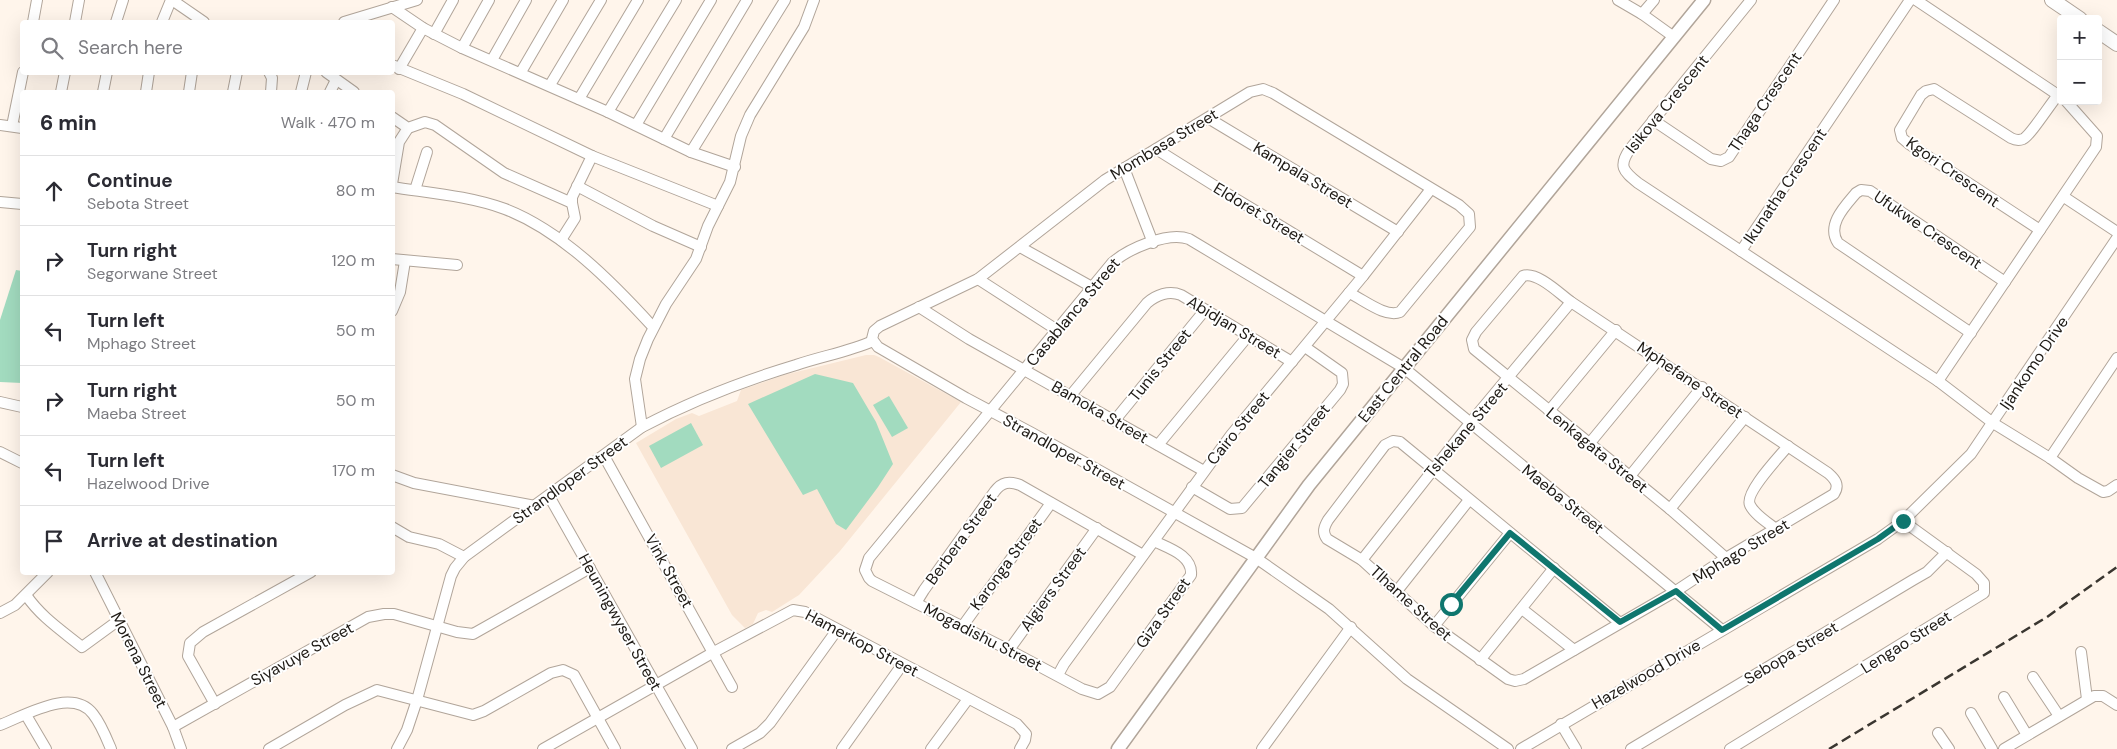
<!DOCTYPE html>
<meta charset="utf-8">
<style>
:root{--surface:#fff;--page:#f7f7f7;--text:#2b2b33;--muted:#7c7c81;--line:#e1e1e2}
body{margin:0;font-family:"DM Sans",sans-serif;background:var(--page);color:var(--text)}
.controls{position:absolute;right:15px;top:15px;display:grid;overflow:hidden;border-radius:5px;box-shadow:0 5px 20px #0002}
.controls button{width:45px;height:45px;display:grid;place-items:center;padding:0;border:0;border-bottom:1px solid var(--line);background:var(--surface);color:var(--text);font:25px sans-serif}
.stop{position:absolute;width:15px;height:15px;margin:-11px;border:4px solid #0f766e;border-radius:50%;background:#fff}
.stop.end{background:#0f766e;border-color:#fff;box-shadow:0 1px 5px #0008}
.list{margin:0;padding:0;list-style:none}
h2{display:flex;justify-content:space-between;align-items:center;height:65px;margin:0;padding:0 20px;font-size:21px}
h2 small{font-size:16px;font-weight:400;color:var(--muted)}
.list li{display:grid;grid-template-columns:32px 1fr auto;gap:15px;align-items:center;box-sizing:border-box;height:70px;padding:0 20px;border-top:1px solid var(--line)}
.list b{display:block;font-size:19px;white-space:nowrap}
.list p{margin:0;font-size:16px;white-space:nowrap;color:var(--muted)}
.list em{font-size:16px;font-style:normal;color:var(--muted)}
.icon{flex:none;width:28px;height:28px;fill:none;stroke:currentColor;stroke-width:2;stroke-linecap:round;stroke-linejoin:round}
.map{position:relative;flex:none;width:2117px;height:749px;overflow:hidden}
.search{position:absolute;background:var(--surface);box-shadow:0 5px 20px #0002;left:20px;top:20px;width:375px;height:55px;display:flex;align-items:center;gap:12px;box-sizing:border-box;padding:0 18px;border-radius:5px;color:var(--muted);font-size:19px}
.panel{position:absolute;background:var(--surface);box-shadow:0 5px 20px #0002;left:20px;top:90px;width:375px;height:485px;border-radius:5px}
.map>svg:first-child{display:block}
</style>
<div class="map">
<svg width="2117" height="749" viewBox="0 0 2117 749">
<rect width="100%" height="100%" fill="#fff5eb"/>
<!-- built -->
<path fill="#f9e6d5" d="M866,355H874L879,357L961,402L840,551L799,595L772,612L766,610L758,613L753,624L745,628L732,615L636,443L676,419L692,413L699,416L737,401L741,390L784,375Z"/>
<!-- green -->
<g fill="#a2dbbf">
<path d="M16,270L22,271V383L0,382V320Z"/>
<path d="M815,374L853,383L876,422L893,464L878,487L846,530L836,524L817,489L803,495L748,404Z"/>
<path d="M889,396L908,428L892,437L873,405Z"/>
<path d="M691,423L703,445L661,468L649,446Z"/>
</g>
<g fill="none" stroke-linecap="round" stroke-linejoin="round">
<defs>
<g id="minor">
<path d="M172,0L204,22"/>
<path d="M1618,0L1642,14L1674,37"/>
<path d="M1751,0L1630,149C1618,166 1623,171 1638,183L1938,381L1993,423L2050,458L2078,478L2103,492L2108,491L2117,485"/>
<path d="M1916,0L2061,97"/>
<path d="M392,7L423,28L462,48L608,112L691,152L735,167"/>
<path d="M1642,14L1654,0"/>
<path d="M33,22L37,0"/>
<path d="M75,22L79,0"/>
<path d="M116,22L123,0"/>
<path d="M162,22L171,0"/>
<path d="M344,22L417,0"/>
<path d="M434,34L453,0"/>
<path d="M462,48L489,0"/>
<path d="M492,60L526,0"/>
<path d="M392,65L463,94L592,156L718,206"/>
<path d="M399,69L423,28"/>
<path d="M269,72L272,78L271,92"/>
<path d="M326,72L354,92"/>
<path d="M521,72L563,0"/>
<path d="M550,85L601,0"/>
<path d="M61,92L65,72"/>
<path d="M103,92L107,72"/>
<path d="M146,92L149,72"/>
<path d="M189,92L192,72"/>
<path d="M233,92L237,72"/>
<path d="M301,92L306,72"/>
<path d="M330,92L336,80"/>
<path d="M579,99L638,0"/>
<path d="M608,112L676,0"/>
<path d="M392,117L408,128L425,122L435,125L504,173L572,203"/>
<path d="M1208,118L1398,232"/>
<path d="M1653,120L1711,159L1721,161L1729,157L1834,0"/>
<path d="M0,125L22,128"/>
<path d="M636,125L711,0"/>
<path d="M12,126L23,72"/>
<path d="M664,139L747,0"/>
<path d="M1156,149L1231,196L1363,276"/>
<path d="M691,152L785,0"/>
<path d="M1124,168L1153,243"/>
<path d="M392,184L399,142L408,128"/>
<path d="M577,186L653,226L701,247"/>
<path d="M392,187C430,193 469,196 505,209C562,231 612,282 653,327"/>
<path d="M415,190L427,152"/>
<path d="M2064,197L2117,232"/>
<path d="M0,202L22,204"/>
<path d="M2040,230L1909,144L1902,138L1900,130L1921,95L1926,91L1934,89L2011,138C2015,140 2018,141 2023,139C2030,136 2051,103 2058,95"/>
<path d="M561,240L575,218L572,203V197L592,156"/>
<path d="M1020,247L1092,287"/>
<path d="M1741,251L1910,0"/>
<path d="M392,259L457,265"/>
<path d="M978,279L1057,330"/>
<path d="M1349,293C1363,299 1385,318 1400,312L1470,227L1469,214L1459,205L1273,93L1263,89L1250,92L1105,180L978,279L880,326L874,331L872,339L878,347L966,398L1032,433L1256,558L1329,609L1407,679L1508,749"/>
<path d="M919,307L969,339L1204,471"/>
<path d="M392,311L400,292L405,261"/>
<path d="M1971,333L1838,243C1826,225 1845,206 1856,193L1861,190L1870,191L2005,282"/>
<path d="M1938,381L2096,147L2097,136L2066,101"/>
<path d="M1071,395L1147,303C1156,295 1169,290 1181,295L1292,362"/>
<path d="M0,402L22,407"/>
<path d="M1549,411L1616,330"/>
<path d="M1115,420L1205,310"/>
<path d="M642,427L635,379L640,359L648,339L666,304L696,259L708,226L730,182L741,136L750,115L804,27L814,0"/>
<path d="M1589,444L1659,359"/>
<path d="M1158,445L1248,336"/>
<path d="M0,452L22,463"/>
<path d="M604,456L732,687"/>
<path d="M2050,458L2117,358"/>
<path d="M392,475L414,483L535,506"/>
<path d="M1630,476L1702,387"/>
<path d="M1192,487L1230,509L1242,508L1340,390L1343,384L1342,373L1305,347"/>
<path d="M549,496L692,749"/>
<path d="M1670,509L1745,417"/>
<path d="M392,527L409,537L439,544L464,557"/>
<path d="M1776,529C1768,523 1754,514 1750,505C1744,493 1780,456 1788,446"/>
<path d="M1154,541C1168,548 1193,555 1191,575L1110,687L1098,694L1082,689L1009,650L872,581L869,578L865,570L869,558L1112,263C1128,249 1168,231 1189,239L1404,368L1722,630"/>
<path d="M1362,560L1470,423L1571,302"/>
<path d="M95,572L173,727L181,749"/>
<path d="M1397,591L1469,500"/>
<path d="M26,595C41,617 61,630 82,647L119,620"/>
<path d="M916,603L924,590L995,491C1002,482 1009,481 1020,485L1143,555"/>
<path d="M1522,609L1574,650"/>
<path d="M0,613L15,605L48,572"/>
<path d="M1620,623L1400,442L1393,441L1385,445L1328,520C1324,527 1322,532 1327,539L1362,560L1434,626L1508,679L1515,681L1524,679L1676,591L1726,558L1834,494C1840,485 1835,479 1828,473L1571,302C1560,294 1537,271 1523,276L1476,332L1472,340L1474,349L1670,509L1726,558"/>
<path d="M1434,626L1510,533"/>
<path d="M962,627L1051,503"/>
<path d="M1009,650L1097,528"/>
<path d="M2081,652L2087,699"/>
<path d="M1480,660L1554,568"/>
<path d="M1058,675L1064,664L1231,435L1363,276L1431,189"/>
<path d="M2033,677L2059,716"/>
<path d="M2004,697L2027,735"/>
<path d="M215,704L188,656L190,643L203,632L311,572"/>
<path d="M1971,713L1992,749"/>
<path d="M26,715L46,749"/>
<path d="M1561,724L1576,749"/>
<path d="M0,725C26,715 72,687 93,714C101,724 106,737 111,749"/>
<path d="M173,727L368,617L384,614H394L457,632L473,634L590,568"/>
<path d="M1938,733L1949,749"/>
<path d="M269,749L345,705L377,690L473,715L484,711L551,673L563,670L574,675L615,749"/>
<path d="M397,749L407,730L417,700L451,576L455,568L464,557L642,427C691,401 743,381 796,365C822,356 848,352 873,341"/>
<path d="M543,749L714,652L793,610L805,612L1017,724L1026,734L1025,740L1020,749"/>
<path d="M732,749L760,733L770,723L837,630"/>
<path d="M842,749L902,665"/>
<path d="M931,749L968,699"/>
<path d="M1262,749L1351,627"/>
<path d="M1521,749L1878,539L1903,521L1971,454L2117,238"/>
<path d="M1631,749L1913,580L1927,572L1947,552"/>
<path d="M1730,749L1984,593V583L1976,574L1903,521"/>
<path d="M2004,749L2094,696H2103L2117,705"/>
</g>
<path id="tertiary" d="M1118,749L1309,485L1704,0"/>
<g id="secondary">
<path d="M2052,0L2080,19"/>
<path d="M2098,31L2117,44"/>
</g>
</defs>
<!-- minor casing -->
<use href="#minor" stroke="#b1a59a" stroke-width="12"/>
<!-- tertiary casing -->
<use href="#tertiary" stroke="#b1a59a" stroke-width="15"/>
<!-- secondary casing -->
<use href="#secondary" stroke="#b1a59a" stroke-width="16"/>
<!-- minor -->
<use href="#minor" stroke="#fff" stroke-width="10"/>
<!-- tertiary -->
<use href="#tertiary" stroke="#fff" stroke-width="12"/>
<!-- secondary -->
<use href="#secondary" stroke="#fff" stroke-width="14"/>
<!-- rail -->
<path stroke="#3a3630" stroke-width="2.5" stroke-dasharray="10 5" stroke-linecap="butt" d="M1829,749L2047,617L2117,567"/>
</g>
<g fill="none" stroke-linecap="round" stroke-linejoin="round">
<!-- route -->
<path stroke="#0f766e" stroke-width="6" d="M1451,604L1510,533L1620,622L1676,591L1722,630L1878,539L1903,521"/>
</g>
<g text-anchor="middle" dominant-baseline="central" stroke-width="4" stroke-linejoin="round" paint-order="stroke">
<!-- street labels -->
<g font-size="16" fill="#1e1a15" stroke="#fff">
<text transform="translate(1765 102) rotate(-56)">Thaga Crescent</text>
<text transform="translate(1667 104) rotate(-51)">Isikova Crescent</text>
<text transform="translate(1164 144) rotate(-31)">Mombasa Street</text>
<text transform="translate(1953 172) rotate(35)">Kgori Crescent</text>
<text transform="translate(1303 175) rotate(31)">Kampala Street</text>
<text transform="translate(1785 186) rotate(-56)">Ikunatha Crescent</text>
<text transform="translate(1259 213) rotate(31)">Eldoret Street</text>
<text transform="translate(1928 230) rotate(34)">Ufukwe Crescent</text>
<text transform="translate(1073 312) rotate(-50)">Casablanca Street</text>
<text transform="translate(1234 327) rotate(31)">Abidjan Street</text>
<text transform="translate(2034 363) rotate(-56)">Ijankomo Drive</text>
<text transform="translate(1160 365) rotate(-51)">Tunis Street</text>
<text transform="translate(1403 369) rotate(-51)">East Central Road</text>
<text transform="translate(1690 380) rotate(34)">Mphefane Street</text>
<text transform="translate(1100 412) rotate(30)">Bamoka Street</text>
<text transform="translate(1238 428) rotate(-51)">Cairo Street</text>
<text transform="translate(1466 430) rotate(-50)">Tshekane Street</text>
<text transform="translate(1294 446) rotate(-51)">Tangier Street</text>
<text transform="translate(1597 450) rotate(39)">Lenkagata Street</text>
<text transform="translate(1064 452) rotate(29)">Strandloper Street</text>
<text transform="translate(570 480) rotate(-36)">Strandloper Street</text>
<text transform="translate(1563 499) rotate(39)">Maeba Street</text>
<text transform="translate(961 539) rotate(-54)">Berbera Street</text>
<text transform="translate(1741 551) rotate(-31)">Mphago Street</text>
<text transform="translate(1006 564) rotate(-54)">Karonga Street</text>
<text transform="translate(669 571) rotate(61)">Vink Street</text>
<text transform="translate(1053 589) rotate(-54)">Algiers Street</text>
<text transform="translate(1411 603) rotate(42)">Tlhame Street</text>
<text transform="translate(1163 613) rotate(-55)">Giza Street</text>
<text transform="translate(620 622) rotate(61)">Heuningwyser Street</text>
<text transform="translate(983 637) rotate(27)">Mogadishu Street</text>
<text transform="translate(1906 642) rotate(-32)">Lengao Street</text>
<text transform="translate(862 643) rotate(28)">Hamerkop Street</text>
<text transform="translate(1791 653) rotate(-31)">Sebopa Street</text>
<text transform="translate(302 654) rotate(-29)">Siyavuye Street</text>
<text transform="translate(139 660) rotate(63)">Morena Street</text>
<text transform="translate(1646 674) rotate(-30)">Hazelwood Drive</text>
</g>
</g>
</svg>
<div class="controls">
<button>+</button>
<button>−</button>
</div>
<div class="stop" style="left:1451px;top:604px"></div>
<div class="stop end" style="left:1903px;top:521px"></div>
<div class="search"><svg class="icon" aria-label="search" viewBox="0 0 24 24"><circle cx="10" cy="10" r="6"/><path d="M15 15l6 6"/></svg>Search here</div>
<section class="panel">
<h2>6 min<small>Walk · 470 m</small></h2>
<ul class="list">
<li><svg class="icon" aria-label="ahead" viewBox="0 0 24 24"><path d="M12 20V5M6 11l6-6 6 6"/></svg><div><b>Continue</b><p>Sebota Street</p></div><em>80 m</em></li>
<li><svg class="icon" aria-label="right" viewBox="0 0 24 24"><path d="M7 20v-9h11M14 6l5 5-5 5"/></svg><div><b>Turn right</b><p>Segorwane Street</p></div><em>120 m</em></li>
<li><svg class="icon" aria-label="left" viewBox="0 0 24 24"><path d="M17 20v-9H6M10 6l-5 5 5 5"/></svg><div><b>Turn left</b><p>Mphago Street</p></div><em>50 m</em></li>
<li><svg class="icon" aria-label="right" viewBox="0 0 24 24"><path d="M7 20v-9h11M14 6l5 5-5 5"/></svg><div><b>Turn right</b><p>Maeba Street</p></div><em>50 m</em></li>
<li><svg class="icon" aria-label="left" viewBox="0 0 24 24"><path d="M17 20v-9H6M10 6l-5 5 5 5"/></svg><div><b>Turn left</b><p>Hazelwood Drive</p></div><em>170 m</em></li>
<li><svg class="icon" aria-label="arrive" viewBox="0 0 24 24"><path d="M6 21V4h12l-3 4 3 4H6"/></svg><div><b>Arrive at destination</b></div></li>
</ul>
</section>
</div>
